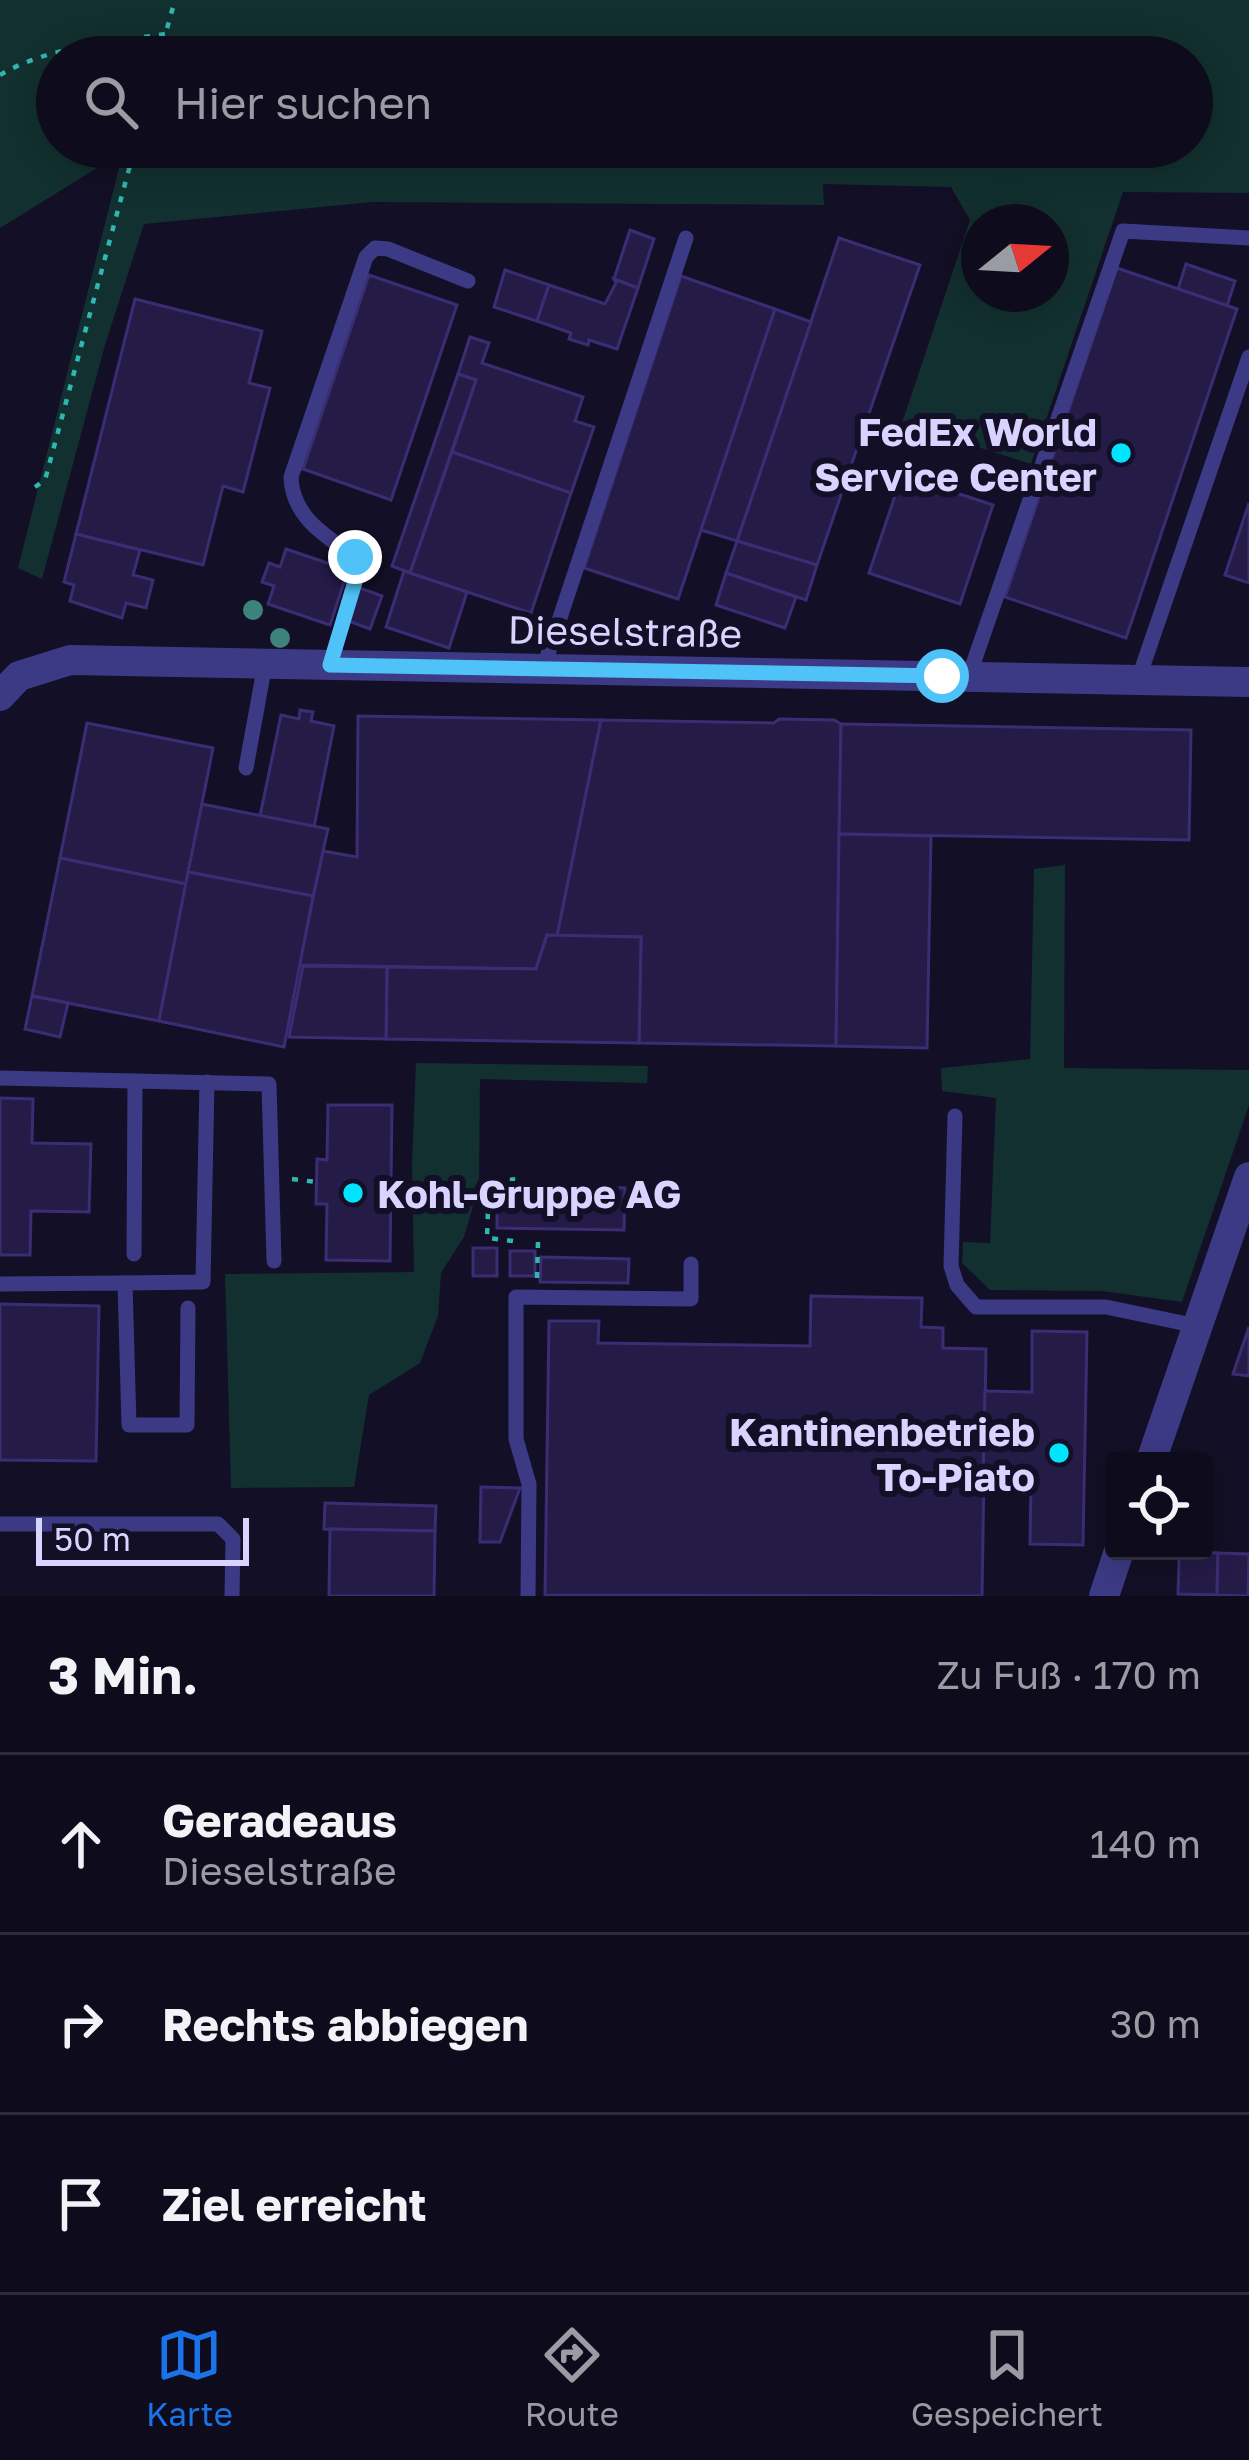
<!DOCTYPE html>
<html lang="de">
<meta charset="utf-8">
<style>
:root{--surface:#0e0b1c;--page:#171425;--text:#f1f3f6;--muted:#9b9ba3;--line:#2e2b3b;--accent:#1a73e8}
body{margin:0;font-family:"Golos Text",sans-serif;background:var(--page);color:var(--text)}
.controls{position:absolute;right:36px;bottom:36px;display:grid;overflow:hidden;border-radius:12px;box-shadow:0 6px 30px #0003}
.controls button{width:108px;height:108px;display:grid;place-items:center;padding:0;border:0;border-bottom:3px solid var(--line);background:var(--surface);color:var(--text);font:60px sans-serif}
.compass{position:absolute;left:961px;top:204px;width:108px;height:108px;border-radius:50%;background:var(--surface);box-shadow:0 6px 30px #0003;rotate:72deg}
.scale{position:absolute;left:36px;bottom:30px;width:213px;box-sizing:border-box;padding-left:12px;border:6px solid #d9d4ff;border-top:0;font-size:33px;line-height:42px;white-space:nowrap;color:#d9d4ff;-webkit-text-stroke:9px #130f26;paint-order:stroke}
.stop{position:absolute;width:36px;height:36px;margin:-27px;border:9px solid #4fc3f7;border-radius:50%;background:#fff}
.stop.end{background:#4fc3f7;border-color:#fff;box-shadow:0 3px 12px #0008}
.list{margin:0;padding:0;list-style:none}
h2{display:flex;justify-content:space-between;align-items:center;height:156px;margin:0;padding:0 48px;font-size:51px}
h2 small{font-size:39px;font-weight:400;color:var(--muted)}
.list li{display:grid;grid-template-columns:78px 1fr auto;gap:36px;align-items:center;box-sizing:border-box;height:180px;padding:0 48px;border-top:3px solid var(--line)}
.list b{display:block;font-size:45px;white-space:nowrap}
.list p{margin:0;font-size:39px;white-space:nowrap;color:var(--muted)}
.list em{font-size:39px;font-style:normal;color:var(--muted)}
.icon{flex:none;width:66px;height:66px;fill:none;stroke:currentColor;stroke-width:2;stroke-linecap:round;stroke-linejoin:round}
.map{position:relative;flex:none;width:1249px;height:1596px;overflow:hidden}
.search{position:absolute;background:var(--surface);box-shadow:0 6px 30px #0003;left:36px;right:36px;top:36px;height:132px;display:flex;align-items:center;gap:30px;box-sizing:border-box;padding:0 42px;border-radius:66px;color:var(--muted);font-size:45px}
.sheet{height:696px;background:var(--surface)}
nav{display:flex;justify-content:space-around;align-items:center;box-sizing:border-box;height:168px;border-top:3px solid var(--line);background:var(--surface);font-size:33px;color:var(--muted)}
nav a{display:grid;justify-items:center;gap:6px}
nav .on{color:var(--accent)}
.map>svg:first-child{display:block}
</style>
<div class="map">
<svg width="1249" height="1596" viewBox="0 0 1249 1596">
<rect width="100%" height="100%" fill="#130f26"/>
<!-- green -->
<g fill="#12302f" fill-rule="evenodd">
<path d="M0,0H1249V193L1123,192L1031,464L902,423L970,220L951,187L823,184L824,205L372,202L144,224L105,345L42,579L18,568L123,152L0,228ZM1192,57V147H57V57ZM1051,222V294H979V222Z"/>
<path d="M1065,865L1064,1068L1249,1070V1105L1182,1302L1102,1291L990,1290L962,1263L963,1242L990,1243L996,1098L942,1091L941,1068L1030,1059L1034,869Z"/>
<path d="M416,1063L648,1066L647,1083L480,1079L479,1185L464,1237L441,1273L438,1316L420,1363L369,1395L354,1487L231,1488L225,1274L414,1272L412,1163Z"/>
</g>
<!-- building -->
<g fill="#241b47" stroke="#3b2d73" stroke-width="3">
<path d="M630,230L654,239L638,288L614,279Z"/>
<path d="M839,238L920,265L817,565L737,541Z"/>
<path d="M1186,264L1235,281L1227,306L1178,289Z"/>
<path d="M1117,268L1237,309L1126,638L1005,597Z"/>
<path d="M505,270L549,285L537,321L494,307Z"/>
<path d="M369,275L457,305L391,500L303,469Z"/>
<path d="M681,276L775,309L678,599L584,568Z"/>
<path d="M614,279L638,288L617,349L589,340L588,345L569,339L571,333L537,321L549,285L605,304L616,283Z"/>
<path d="M135,299L262,331L249,383L270,388L243,492L223,486L203,565L76,534Z"/>
<path d="M775,309L811,322L737,541L701,530Z"/>
<path d="M470,337L489,343L482,363L583,397L575,421L594,427L571,493L452,452L476,380L458,374Z"/>
<path d="M458,374L476,380L410,573L392,566Z"/>
<path d="M452,452L571,493L531,613L410,573Z"/>
<path d="M902,475L993,505L960,604L869,573Z"/>
<path d="M1249,503V583L1225,575Z"/>
<path d="M76,534L140,550L133,575L153,580L146,608L126,603L122,618L70,601L74,585L64,582Z"/>
<path d="M737,541L817,565L806,600L726,573Z"/>
<path d="M286,549L348,570L330,625L268,604L274,586L262,582L269,563L280,567Z"/>
<path d="M404,571L467,592L449,648L386,627Z"/>
<path d="M726,573L796,597L785,628L716,605Z"/>
<path d="M360,588L382,596L370,629L349,621Z"/>
<path d="M300,710L313,712L311,721L334,726L314,827L260,816L281,715L299,719Z"/>
<path d="M358,716L601,720L557,936L547,935L536,969L299,965L323,851L357,857Z"/>
<path d="M779,719L834,720L841,724L836,1046L639,1043L641,937L557,936L601,720L774,723Z"/>
<path d="M87,723L213,748L186,884L60,858Z"/>
<path d="M841,724L1191,730L1189,840L839,834Z"/>
<path d="M202,804L328,829L313,896L188,872Z"/>
<path d="M839,834L931,836L927,1048L836,1046Z"/>
<path d="M60,858L186,884L159,1021L32,996Z"/>
<path d="M188,872L313,896L284,1047L159,1021Z"/>
<path d="M547,935L641,937L639,1043L386,1039L387,967L536,969Z"/>
<path d="M303,966L387,967L386,1039L289,1037Z"/>
<path d="M32,996L68,1003L60,1037L25,1029Z"/>
<path d="M0,1098L33,1099L32,1143L91,1144L89,1212L31,1211L30,1255H0Z"/>
<path d="M328,1105H392L390,1261L326,1260L327,1204H316L317,1159L327,1160Z"/>
<path d="M497,1185L625,1188L624,1230L497,1228Z"/>
<rect x="473" y="1248" width="24" height="28"/>
<rect x="510" y="1251" width="25" height="25"/>
<path d="M541,1257L629,1259L628,1283L540,1282Z"/>
<path d="M811,1296L922,1298L921,1327L943,1328V1348L986,1349L982,1596L545,1595L549,1321H599L598,1343L810,1346Z"/>
<path d="M0,1304L99,1306L96,1461L0,1460Z"/>
<path d="M1249,1327V1376L1233,1374Z"/>
<path d="M1032,1331L1087,1332L1083,1545L1030,1544L1031,1481L983,1480L985,1391L1032,1392Z"/>
<path d="M481,1487L520,1488L500,1542H480Z"/>
<path d="M325,1503L436,1506L435,1531L324,1529Z"/>
<path d="M330,1529L435,1531L434,1596H329Z"/>
<path d="M1172,1551L1218,1553L1217,1595L1178,1594L1179,1560Z"/>
<path d="M1218,1553L1249,1554L1248,1596L1217,1595Z"/>
</g>
<g fill="none" stroke-linecap="round" stroke-linejoin="round">
<!-- path -->
<g stroke="#2fb8b0" stroke-width="4.5" stroke-dasharray="6 9" stroke-linecap="butt">
<path d="M159,57L175,0"/>
<path d="M0,75C47,47 112,42 165,34"/>
<path d="M35,487L45,480L135,147"/>
<path d="M292,1179L316,1182"/>
<path d="M513,1241L487,1238L489,1180H513V1171"/>
<path d="M537,1278L538,1242"/>
</g>
<!-- lane -->
<g stroke="#3d3a85" stroke-width="15">
<path d="M330,665L360,565L355,557C326,536 292,517 291,477L366,257L375,248L388,249L468,281"/>
<path d="M543,669L686,238"/>
<path d="M969,676L1123,231L1249,238"/>
<path d="M1138,680L1249,357"/>
<path d="M246,768L265,664"/>
<path d="M0,1078L269,1084L274,1261"/>
<path d="M955,1116L951,1266L957,1285L976,1307H1106L1197,1326"/>
<path d="M134,1254L135,1081"/>
<path d="M125,1283L203,1282L207,1082"/>
<path d="M0,1284L125,1283L129,1425H187L188,1308"/>
<path d="M0,1524H218L233,1539L232,1596"/>
<path d="M528,1596L529,1484L516,1439V1297L691,1299V1264"/>
</g>
<!-- street -->
<g stroke="#3d3a85" stroke-width="30">
<path d="M0,696L19,676L70,660L1249,682"/>
<path d="M1151,1461L1249,1177"/>
<path d="M1104,1596L1119,1551"/>
</g>
</g>
<!-- trees -->
<g fill="#3d827b">
<circle cx="253" cy="610" r="10"/>
<circle cx="280" cy="638" r="10"/>
</g>
<g fill="none" stroke-linecap="round" stroke-linejoin="round">
<!-- route -->
<path stroke="#4fc3f7" stroke-width="15" d="M355,557L360,565L330,665L942,676"/>
</g>
<!-- markers -->
<g fill="#00e5ff" stroke="#130f26" stroke-width="4.5">
<circle cx="1121" cy="453" r="12"/>
<circle cx="353" cy="1193" r="12"/>
<circle cx="1059" cy="1453" r="12"/>
</g>
<g text-anchor="middle" dominant-baseline="central" stroke-width="12" stroke-linejoin="round" paint-order="stroke">
<!-- poi labels -->
<g font-size="39" font-weight="bold" fill="#d9d4ff" stroke="#130f26" text-anchor="end">
<text x="1097" y="431">FedEx World<tspan x="1097" dy="45">Service Center</tspan></text>
<text x="377" y="1193" text-anchor="start">Kohl-Gruppe AG</text>
<text x="1035" y="1431">Kantinenbetrieb<tspan x="1035" dy="45">To-Piato</tspan></text>
</g>
<!-- street labels -->
<g font-size="39" fill="#d9d4ff" stroke="#130f26">
<text transform="translate(625 631) rotate(1)">Dieselstraße</text>
</g>
</g>
</svg>
<div class="controls">
<button><svg class="icon" aria-label="locate" viewBox="0 0 24 24"><circle cx="12" cy="12" r="6"/><path d="M12 2v4M12 18v4M2 12h4M18 12h4"/></svg></button>
</div>
<svg class="compass" viewBox="-18 -18 36 36"><path d="M0-13l5 13h-10z" fill="#e53935"/><path d="M0 13l5-13h-10z" fill="#9b9ba3"/></svg>
<div class="scale">50 m</div>
<div class="stop" style="left:942px;top:676px"></div>
<div class="stop end" style="left:355px;top:557px"></div>
<div class="search"><svg class="icon" aria-label="search" viewBox="0 0 24 24"><circle cx="10" cy="10" r="6"/><path d="M15 15l6 6"/></svg>Hier suchen</div>
</div>
<section class="sheet">
<h2>3 Min.<small>Zu Fuß · 170 m</small></h2>
<ul class="list">
<li><svg class="icon" aria-label="ahead" viewBox="0 0 24 24"><path d="M12 20V5M6 11l6-6 6 6"/></svg><div><b>Geradeaus</b><p>Dieselstraße</p></div><em>140 m</em></li>
<li><svg class="icon" aria-label="right" viewBox="0 0 24 24"><path d="M7 20v-9h11M14 6l5 5-5 5"/></svg><div><b>Rechts abbiegen</b></div><em>30 m</em></li>
<li><svg class="icon" aria-label="arrive" viewBox="0 0 24 24"><path d="M6 21V4h12l-3 4 3 4H6"/></svg><div><b>Ziel erreicht</b></div></li>
</ul>
</section>
<nav>
<a class="on"><svg class="icon" aria-label="map" viewBox="0 0 24 24"><path d="M3 6l6-2 6 2 6-2v14l-6 2-6-2-6 2zM9 4v14M15 6v14"/></svg>Karte</a>
<a><svg class="icon" aria-label="directions" viewBox="0 0 24 24"><path d="M12 3l9 9-9 9-9-9zM9 14v-3h6M13 9l2 2-2 2"/></svg>Route</a>
<a><svg class="icon" aria-label="saved" viewBox="0 0 24 24"><path d="M7 4h10v16l-5-4-5 4z"/></svg>Gespeichert</a>
</nav>
